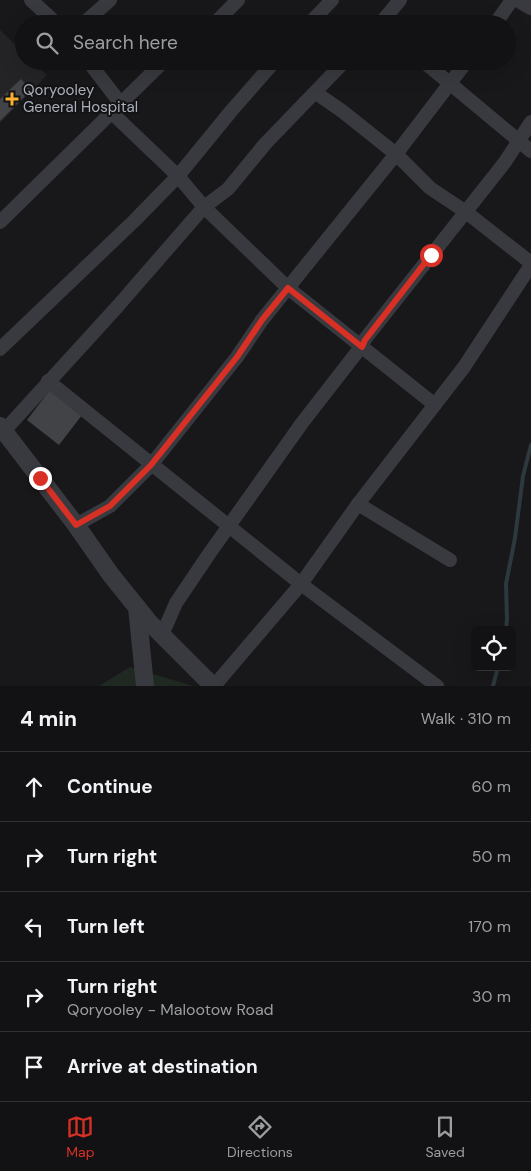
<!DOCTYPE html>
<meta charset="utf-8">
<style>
:root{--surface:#121214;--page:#1b1b1d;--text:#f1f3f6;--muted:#9c9ea0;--line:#313234;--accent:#d93025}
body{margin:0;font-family:"DM Sans",sans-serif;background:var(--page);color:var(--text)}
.controls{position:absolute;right:15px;bottom:15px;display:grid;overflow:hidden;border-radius:8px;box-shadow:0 5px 20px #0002}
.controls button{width:45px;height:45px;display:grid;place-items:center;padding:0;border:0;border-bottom:1px solid var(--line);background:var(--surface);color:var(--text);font:25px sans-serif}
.stop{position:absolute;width:15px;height:15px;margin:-11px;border:4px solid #d93025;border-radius:50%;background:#fff}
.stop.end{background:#d93025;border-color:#fff;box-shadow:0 1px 5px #0008}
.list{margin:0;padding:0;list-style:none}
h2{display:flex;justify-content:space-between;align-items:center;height:65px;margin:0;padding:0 20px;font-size:21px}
h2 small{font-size:16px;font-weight:400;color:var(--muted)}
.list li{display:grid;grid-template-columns:32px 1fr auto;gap:15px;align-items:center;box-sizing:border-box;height:70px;padding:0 20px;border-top:1px solid var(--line)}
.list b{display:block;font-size:19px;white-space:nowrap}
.list p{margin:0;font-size:16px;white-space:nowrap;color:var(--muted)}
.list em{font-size:16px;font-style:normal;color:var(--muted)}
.icon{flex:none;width:28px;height:28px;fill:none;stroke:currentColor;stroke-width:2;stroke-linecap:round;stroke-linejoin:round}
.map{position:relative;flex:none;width:531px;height:686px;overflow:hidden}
.search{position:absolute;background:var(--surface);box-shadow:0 5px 20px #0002;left:15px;right:15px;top:15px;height:55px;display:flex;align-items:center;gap:12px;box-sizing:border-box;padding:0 18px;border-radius:28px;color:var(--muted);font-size:19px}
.sheet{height:415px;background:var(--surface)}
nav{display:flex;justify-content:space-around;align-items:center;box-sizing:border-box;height:70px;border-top:1px solid var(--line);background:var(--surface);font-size:14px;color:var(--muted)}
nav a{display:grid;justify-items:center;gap:2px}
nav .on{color:var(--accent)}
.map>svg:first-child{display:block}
</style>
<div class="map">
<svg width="531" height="686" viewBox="0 0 531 686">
<rect width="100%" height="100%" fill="#18181a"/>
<!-- built -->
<path fill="#242427" d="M0,30L24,53V61H32L47,75L0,123Z"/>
<!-- green -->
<path fill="#202921" d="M130,667L193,686H99Z"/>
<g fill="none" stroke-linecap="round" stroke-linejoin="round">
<!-- stream -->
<g stroke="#2d383f" stroke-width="4">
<path d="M506,630L507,619L506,584L515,538L523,476L531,445"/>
<path d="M493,686L498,667"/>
</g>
</g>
<!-- building -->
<g fill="#424347">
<path d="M21,79L31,90L0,121V99Z"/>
<path d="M50,390L82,415L59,445L27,420Z"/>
</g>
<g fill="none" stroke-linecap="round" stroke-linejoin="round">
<!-- minor -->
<g stroke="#393a3f" stroke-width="14">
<path d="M31,0L57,24"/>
<path d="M83,24L110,0"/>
<path d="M214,24L238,0"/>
<path d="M309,24L332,0"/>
<path d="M380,24L400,0"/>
<path d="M495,24L512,0"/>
<path d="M88,61L121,104"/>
<path d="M423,61L531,151"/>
<path d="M316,93L342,111L396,154L430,188L466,212L531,263"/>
<path d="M112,113L178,176L204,207L288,288L435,405"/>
<path d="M0,222L164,61"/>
<path d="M0,349L135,220L178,176L232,110L275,61"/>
<path d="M48,381L301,584L437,686"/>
<path d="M4,431L117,307L204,207L228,189L265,144L345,61"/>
<path d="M358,504L450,560"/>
<path d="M76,525L110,506L151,465L237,357L262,320L396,154L467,61"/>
<path d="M162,635L176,603L209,554L302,423L361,347L365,339L505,162L531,122"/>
<path d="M214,686L301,584L358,504L464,367L531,265"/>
</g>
<!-- tertiary -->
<g stroke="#393a3f" stroke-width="18">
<path d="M521,0L531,6"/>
<path d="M0,426L76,525L111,575L148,621L213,686"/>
<path d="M137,607L145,686"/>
</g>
</g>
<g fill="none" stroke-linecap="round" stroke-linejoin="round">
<!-- route -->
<path stroke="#d93025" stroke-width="6" d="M40,478L76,525L110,506L151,465L237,357L262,320L288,288L362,347L365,340L431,255"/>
</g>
<!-- markers -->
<path fill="#f9b031" stroke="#131315" stroke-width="2" d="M9.5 91.5h5v5h5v5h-5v5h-5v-5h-5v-5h5z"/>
<g text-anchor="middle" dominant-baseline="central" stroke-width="4" stroke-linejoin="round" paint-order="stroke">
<!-- poi labels -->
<g font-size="15" fill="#aaafba" stroke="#131315" text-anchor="start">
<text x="23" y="90">Qoryooley<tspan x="23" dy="17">General Hospital</tspan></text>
</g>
</g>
</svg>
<div class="controls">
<button><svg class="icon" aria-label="locate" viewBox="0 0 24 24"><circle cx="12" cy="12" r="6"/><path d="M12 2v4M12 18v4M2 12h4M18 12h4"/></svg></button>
</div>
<div class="stop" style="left:431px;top:255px"></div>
<div class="stop end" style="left:40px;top:478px"></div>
<div class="search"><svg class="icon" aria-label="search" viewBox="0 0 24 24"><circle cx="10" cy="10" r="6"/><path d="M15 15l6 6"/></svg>Search here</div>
</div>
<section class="sheet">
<h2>4 min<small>Walk · 310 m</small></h2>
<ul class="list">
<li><svg class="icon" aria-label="ahead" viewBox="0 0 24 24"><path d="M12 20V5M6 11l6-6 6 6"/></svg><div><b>Continue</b></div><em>60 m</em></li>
<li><svg class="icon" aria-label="right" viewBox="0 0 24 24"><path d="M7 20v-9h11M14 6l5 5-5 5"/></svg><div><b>Turn right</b></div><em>50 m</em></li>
<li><svg class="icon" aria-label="left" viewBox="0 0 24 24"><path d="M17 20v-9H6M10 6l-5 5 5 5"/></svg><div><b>Turn left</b></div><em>170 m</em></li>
<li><svg class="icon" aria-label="right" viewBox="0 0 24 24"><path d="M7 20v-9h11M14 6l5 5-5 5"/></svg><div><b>Turn right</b><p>Qoryooley - Malootow Road</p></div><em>30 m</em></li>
<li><svg class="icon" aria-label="arrive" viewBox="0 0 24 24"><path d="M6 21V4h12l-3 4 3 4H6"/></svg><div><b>Arrive at destination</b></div></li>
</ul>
</section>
<nav>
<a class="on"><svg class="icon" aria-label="map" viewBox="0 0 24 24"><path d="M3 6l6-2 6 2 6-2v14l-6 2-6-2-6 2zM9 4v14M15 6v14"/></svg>Map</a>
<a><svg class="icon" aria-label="directions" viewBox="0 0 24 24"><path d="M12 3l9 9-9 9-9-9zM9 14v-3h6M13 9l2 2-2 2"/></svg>Directions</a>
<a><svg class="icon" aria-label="saved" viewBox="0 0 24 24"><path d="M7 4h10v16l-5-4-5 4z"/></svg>Saved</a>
</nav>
